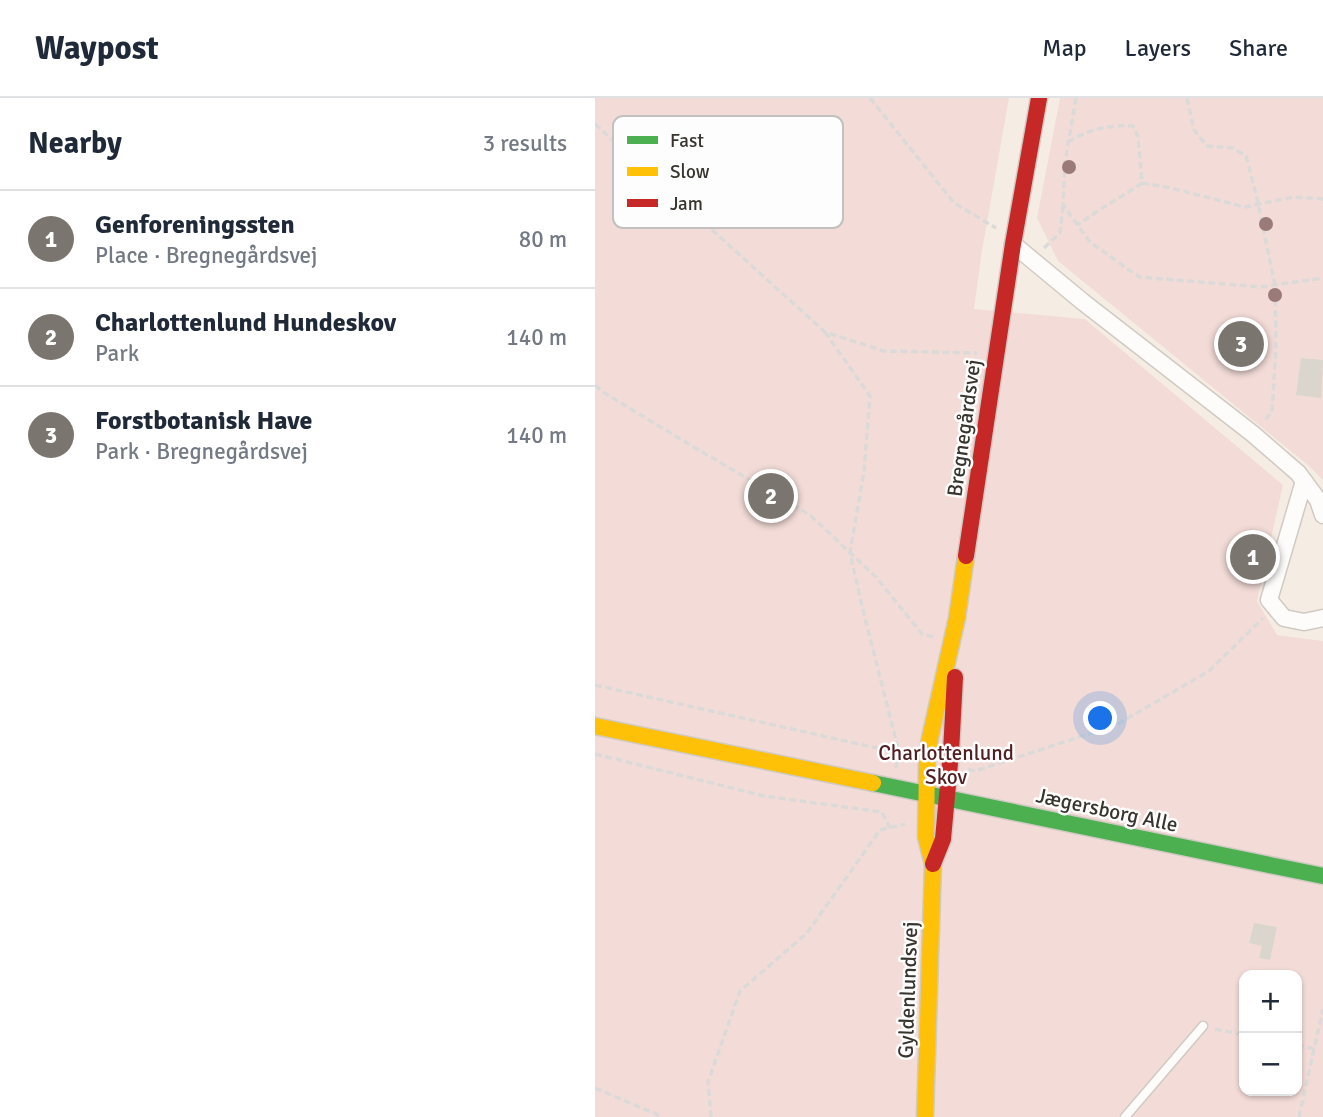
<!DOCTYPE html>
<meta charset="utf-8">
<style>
:root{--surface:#fff;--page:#f6f6f7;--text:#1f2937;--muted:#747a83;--line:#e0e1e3;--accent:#7a756e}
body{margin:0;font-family:Signika,sans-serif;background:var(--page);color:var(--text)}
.controls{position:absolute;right:21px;bottom:21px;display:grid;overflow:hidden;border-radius:14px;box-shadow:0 2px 5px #0004}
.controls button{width:63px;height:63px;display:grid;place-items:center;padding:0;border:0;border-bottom:2px solid var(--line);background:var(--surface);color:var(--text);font:35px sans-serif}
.you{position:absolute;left:506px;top:621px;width:24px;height:24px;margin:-18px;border:5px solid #fff;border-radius:50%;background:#1a73e8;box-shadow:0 0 0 10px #1a73e833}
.badge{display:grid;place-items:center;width:46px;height:46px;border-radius:50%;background:var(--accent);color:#fff;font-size:23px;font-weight:700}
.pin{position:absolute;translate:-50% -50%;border:4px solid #fff;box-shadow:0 2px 7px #0006}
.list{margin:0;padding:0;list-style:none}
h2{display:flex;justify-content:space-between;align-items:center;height:91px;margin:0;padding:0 28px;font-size:30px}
h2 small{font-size:23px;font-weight:400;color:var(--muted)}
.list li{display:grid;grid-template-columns:46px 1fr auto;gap:21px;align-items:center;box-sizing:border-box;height:98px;padding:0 28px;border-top:2px solid var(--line)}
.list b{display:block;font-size:26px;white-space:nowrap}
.list p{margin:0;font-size:23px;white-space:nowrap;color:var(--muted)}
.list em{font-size:23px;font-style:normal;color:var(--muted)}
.map{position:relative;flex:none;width:728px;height:1019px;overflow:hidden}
header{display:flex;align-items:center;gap:42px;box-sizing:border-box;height:98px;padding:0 35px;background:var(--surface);border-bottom:2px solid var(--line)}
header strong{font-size:33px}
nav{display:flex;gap:38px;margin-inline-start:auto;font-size:24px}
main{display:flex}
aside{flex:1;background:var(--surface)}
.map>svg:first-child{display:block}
</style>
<header>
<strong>Waypost</strong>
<nav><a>Map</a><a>Layers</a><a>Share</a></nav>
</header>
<main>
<aside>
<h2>Nearby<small>3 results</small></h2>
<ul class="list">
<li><span class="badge">1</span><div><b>Genforeningssten</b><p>Place · Bregnegårdsvej</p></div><em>80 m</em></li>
<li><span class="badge">2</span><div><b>Charlottenlund Hundeskov</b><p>Park</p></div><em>140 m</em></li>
<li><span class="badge">3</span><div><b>Forstbotanisk Have</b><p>Park · Bregnegårdsvej</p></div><em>140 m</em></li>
</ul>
</aside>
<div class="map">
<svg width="728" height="1019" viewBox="0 0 728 1019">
<rect width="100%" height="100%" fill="#f5ede4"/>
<!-- green -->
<g fill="#f3dcd8" fill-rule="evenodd">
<path d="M0,0H414L387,153L379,211L490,221L688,387L662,503L682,537L728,543V1019H0ZM649,877H702V993H649Z"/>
<path d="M465,0H728V382L714,368L463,163L442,120Z"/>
</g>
<!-- building -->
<g fill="#dad6ce">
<path d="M706,260L728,262L726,300L701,297Z"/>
<path d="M659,825L682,829L675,862L664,860L667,848L654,845Z"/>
</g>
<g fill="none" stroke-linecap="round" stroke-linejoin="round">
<defs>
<path id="lane" d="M530,1019L608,928"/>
<g id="street">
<path d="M418,146L488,204L658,336L703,375L723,402L728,417"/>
<path d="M709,383L674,502L689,520L709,524L728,520"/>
</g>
<path id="fast" d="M278,685L728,778"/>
<g id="slow">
<path d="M0,628L278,685"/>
<path d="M330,1019L338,766L331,739L332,661L335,640L362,520L371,458"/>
</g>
<g id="jam">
<path d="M371,458L418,146L444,0"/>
<path d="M338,766L348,741L356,654L360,579"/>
</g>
</defs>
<!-- lane casing -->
<use href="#lane" stroke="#d0cac3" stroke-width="11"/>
<!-- street casing -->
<use href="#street" stroke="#d0cac3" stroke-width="19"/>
<!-- fast casing -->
<use href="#fast" stroke="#d0cac3" stroke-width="19"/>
<!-- slow casing -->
<use href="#slow" stroke="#d0cac3" stroke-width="19"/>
<!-- jam casing -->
<use href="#jam" stroke="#d0cac3" stroke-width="19"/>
<!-- path -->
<g stroke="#dcdad8" stroke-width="3.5" stroke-dasharray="7 3.5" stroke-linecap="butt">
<path d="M275,0L359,105L401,130"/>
<path d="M481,0L470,64L468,107L495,144L544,179L666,189L728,180"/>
<path d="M592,0L599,32L612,48L638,50L651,58L661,96L680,187L681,249L677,314L668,324"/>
<path d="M0,26L230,234L289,253L382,255"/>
<path d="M473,44C492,32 515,26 538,28L543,39L547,85C526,100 503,111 483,127"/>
<path d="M547,85L576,90L650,109L698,99L728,101"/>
<path d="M449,150L465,135L468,109"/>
<path d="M230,234L275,298L269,373L255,455L268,512L304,654L301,670"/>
<path d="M0,287L8,294L97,348L215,417L281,479L327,536L339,539"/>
<path d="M0,587L313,657"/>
<path d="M0,656L169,698L287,714L295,730"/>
<path d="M373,671L380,673L521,627L614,573L668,520"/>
<path d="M620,931L649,937"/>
<path d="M702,947L720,951"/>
<path d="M0,990L68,1019"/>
<path d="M116,1019L113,984L145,893L212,835L285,732L310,726"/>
<path d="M704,1019L728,911"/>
</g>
<!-- lane -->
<use href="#lane" stroke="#fefcfb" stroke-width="8"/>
<!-- street -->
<use href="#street" stroke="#fefcfb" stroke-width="16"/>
<!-- fast -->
<use href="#fast" stroke="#4caf50" stroke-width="16"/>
<!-- slow -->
<use href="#slow" stroke="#ffc107" stroke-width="16"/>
<!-- jam -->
<use href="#jam" stroke="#c62828" stroke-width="16"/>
</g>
<!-- trees -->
<g fill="#9b7b79">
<circle cx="474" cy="69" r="7"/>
<circle cx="671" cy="126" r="7"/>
<circle cx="680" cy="197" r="7"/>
</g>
<g text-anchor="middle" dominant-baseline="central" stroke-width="5" stroke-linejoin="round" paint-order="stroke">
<!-- street labels -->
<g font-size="21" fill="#38342e" stroke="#fdfdfd">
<text transform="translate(369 330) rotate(-82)">Bregnegårdsvej</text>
<text transform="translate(512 712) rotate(12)">Jægersborg Alle</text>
<text transform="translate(313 892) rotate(-88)">Gyldenlundsvej</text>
</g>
<!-- park labels -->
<g font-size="21" fill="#511e22" stroke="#fdfdfd">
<text x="351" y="655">Charlottenlund<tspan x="351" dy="24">Skov</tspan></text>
</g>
</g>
<!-- legend -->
<rect x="18" y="18" width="230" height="112" rx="10" fill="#fdfdfd" stroke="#c2c1bf" stroke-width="2"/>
<rect x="32" y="38" width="31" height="8" fill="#4caf50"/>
<rect x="32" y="69" width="31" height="9" fill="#ffc107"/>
<rect x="32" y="101" width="31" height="8" fill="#c62828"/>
<g font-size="19" fill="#38342e">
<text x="75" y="49">Fast</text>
<text x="75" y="80">Slow</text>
<text x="75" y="112">Jam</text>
</g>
</svg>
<div class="controls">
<button>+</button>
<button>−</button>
</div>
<div class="you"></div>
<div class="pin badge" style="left:658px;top:459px">1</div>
<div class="pin badge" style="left:176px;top:398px">2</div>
<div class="pin badge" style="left:646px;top:246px">3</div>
</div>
</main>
